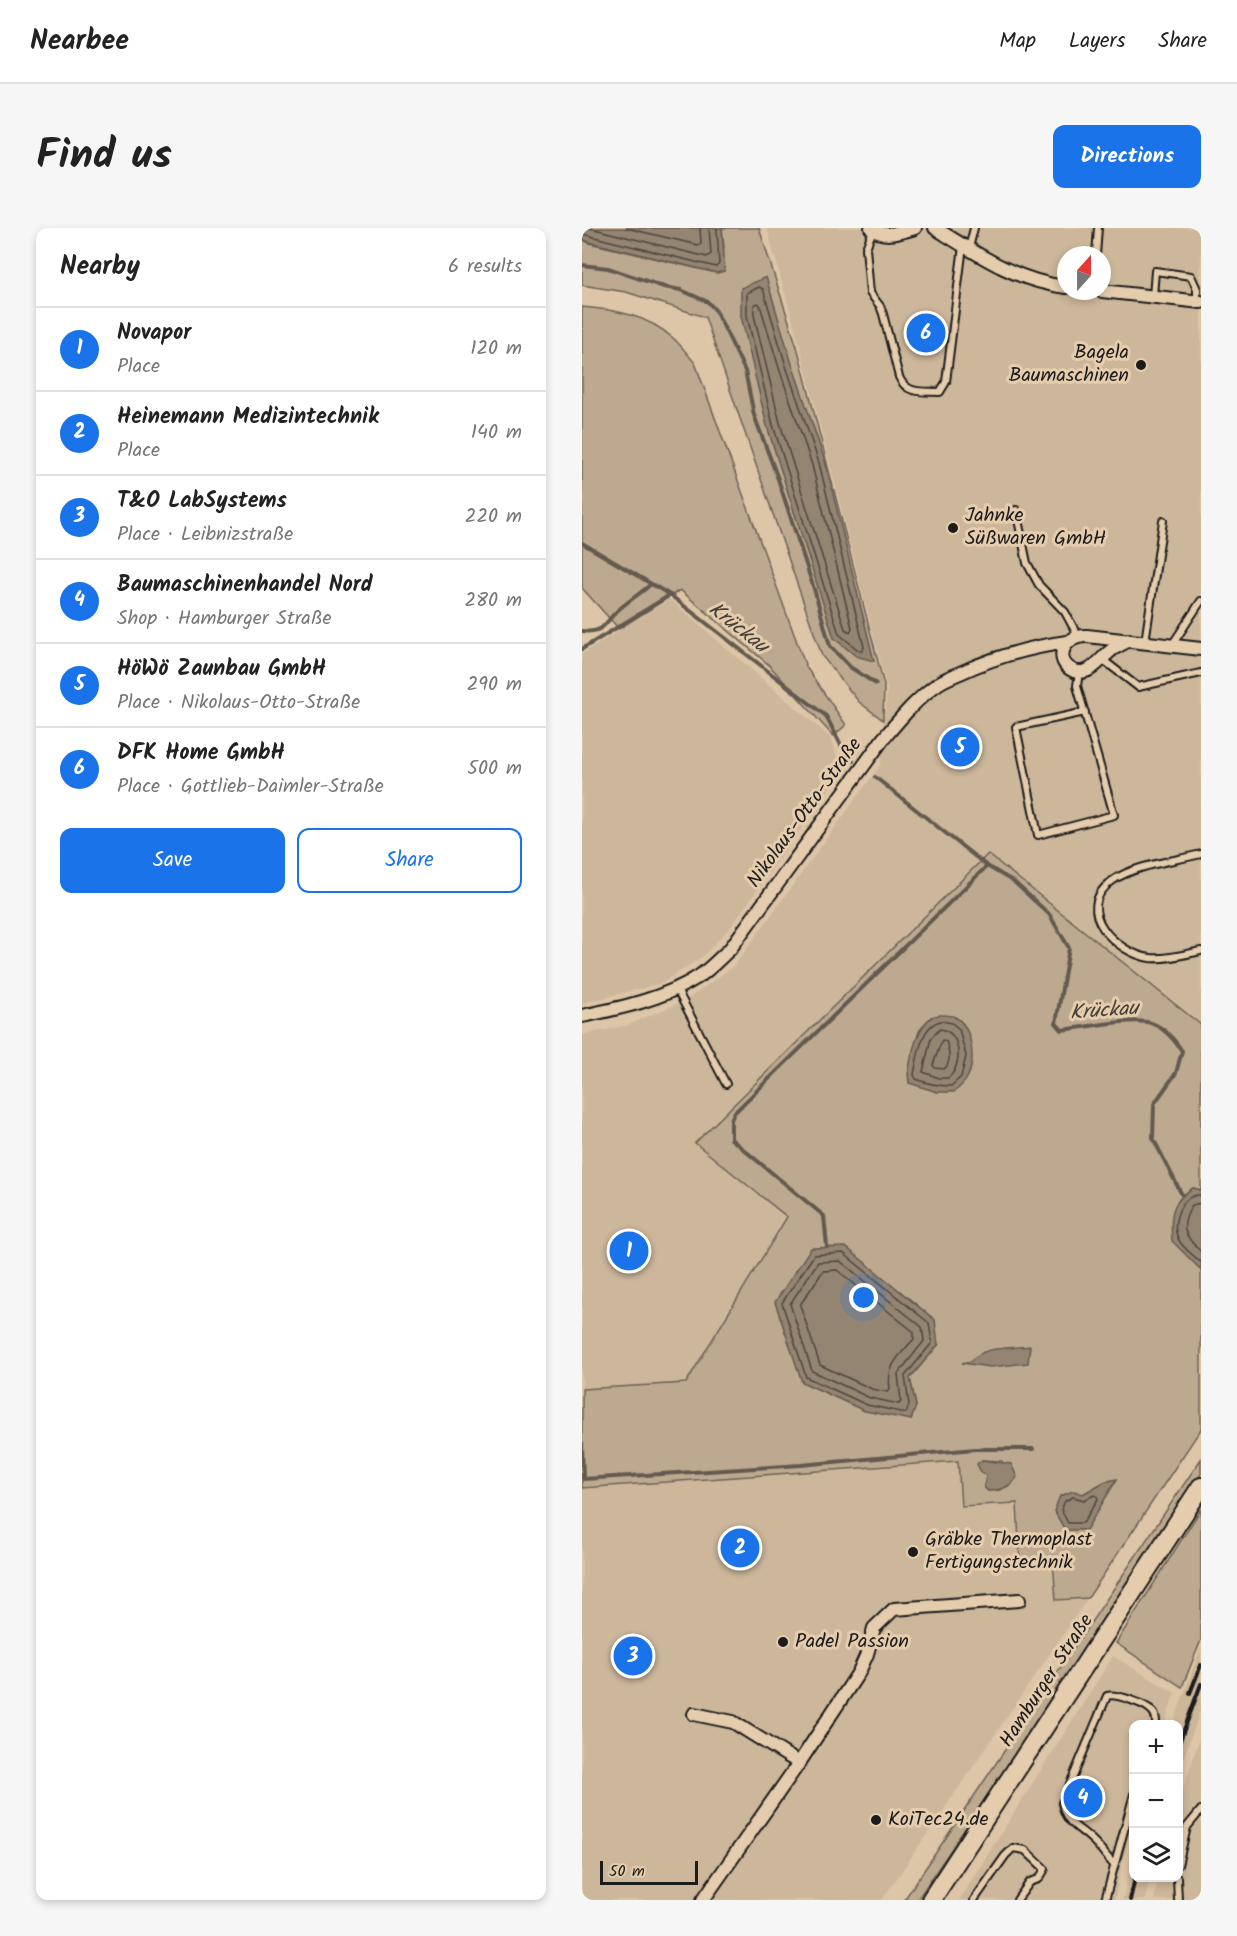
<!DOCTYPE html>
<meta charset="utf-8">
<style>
:root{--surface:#fff;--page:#f6f6f6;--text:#222;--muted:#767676;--line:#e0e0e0;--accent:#1a73e8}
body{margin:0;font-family:Kalam,sans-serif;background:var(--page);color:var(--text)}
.controls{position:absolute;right:18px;bottom:18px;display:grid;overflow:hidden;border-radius:12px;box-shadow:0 3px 9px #0003}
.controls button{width:54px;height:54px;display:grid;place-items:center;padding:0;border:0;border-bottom:2px solid var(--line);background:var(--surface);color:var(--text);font:30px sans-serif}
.compass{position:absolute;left:475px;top:18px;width:54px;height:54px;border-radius:50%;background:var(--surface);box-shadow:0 3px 9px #0003;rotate:21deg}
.scale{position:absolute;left:18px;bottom:15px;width:98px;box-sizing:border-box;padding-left:6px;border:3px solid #1c1c1c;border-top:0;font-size:16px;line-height:21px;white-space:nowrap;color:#1c1c1c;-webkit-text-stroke:4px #e5ccad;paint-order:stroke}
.you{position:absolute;left:282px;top:1070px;width:21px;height:21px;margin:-15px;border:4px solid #fff;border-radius:50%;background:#1a73e8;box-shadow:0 0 0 9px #1a73e833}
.badge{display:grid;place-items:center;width:39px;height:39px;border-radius:50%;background:var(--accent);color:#fff;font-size:20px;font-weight:700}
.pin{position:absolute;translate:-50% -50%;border:3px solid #fff;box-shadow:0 2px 6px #0006}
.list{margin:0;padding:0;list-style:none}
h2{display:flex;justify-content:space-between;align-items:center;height:78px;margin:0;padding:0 24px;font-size:26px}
h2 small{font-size:20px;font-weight:400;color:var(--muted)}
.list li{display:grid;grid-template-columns:39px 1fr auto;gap:18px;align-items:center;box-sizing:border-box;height:84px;padding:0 24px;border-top:2px solid var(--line)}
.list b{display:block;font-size:22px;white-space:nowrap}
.list p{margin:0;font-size:20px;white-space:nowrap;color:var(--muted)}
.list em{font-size:20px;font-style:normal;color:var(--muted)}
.actions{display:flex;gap:12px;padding:18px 24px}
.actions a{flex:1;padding:14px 0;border:2px solid var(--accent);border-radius:12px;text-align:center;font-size:21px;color:var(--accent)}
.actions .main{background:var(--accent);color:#fff}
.icon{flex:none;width:33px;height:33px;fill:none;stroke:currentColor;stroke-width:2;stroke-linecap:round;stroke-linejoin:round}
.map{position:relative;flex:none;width:619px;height:1672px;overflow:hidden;border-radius:12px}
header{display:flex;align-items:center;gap:36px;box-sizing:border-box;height:84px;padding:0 30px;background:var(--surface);border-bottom:2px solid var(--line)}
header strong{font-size:28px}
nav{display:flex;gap:33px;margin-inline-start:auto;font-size:21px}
.intro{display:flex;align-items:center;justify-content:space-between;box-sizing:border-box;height:144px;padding:0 36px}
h1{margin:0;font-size:42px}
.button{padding:15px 27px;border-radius:12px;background:var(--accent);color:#fff;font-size:21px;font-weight:700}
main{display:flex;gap:36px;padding:0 36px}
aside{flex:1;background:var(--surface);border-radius:12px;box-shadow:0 3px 9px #0003}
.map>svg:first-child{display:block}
</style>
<header>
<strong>Nearbee</strong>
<nav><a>Map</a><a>Layers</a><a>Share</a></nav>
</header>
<div class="intro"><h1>Find us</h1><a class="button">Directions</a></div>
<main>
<aside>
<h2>Nearby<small>6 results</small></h2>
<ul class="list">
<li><span class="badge">1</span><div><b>Novapor</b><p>Place</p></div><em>120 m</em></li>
<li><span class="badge">2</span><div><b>Heinemann Medizintechnik</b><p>Place</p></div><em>140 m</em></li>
<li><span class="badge">3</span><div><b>T&amp;O LabSystems</b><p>Place · Leibnizstraße</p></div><em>220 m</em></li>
<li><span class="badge">4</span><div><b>Baumaschinenhandel Nord</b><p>Shop · Hamburger Straße</p></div><em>280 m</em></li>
<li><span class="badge">5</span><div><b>HöWö Zaunbau GmbH</b><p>Place · Nikolaus-Otto-Straße</p></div><em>290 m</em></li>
<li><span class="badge">6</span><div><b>DFK Home GmbH</b><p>Place · Gottlieb-Daimler-Straße</p></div><em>500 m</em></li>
</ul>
<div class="actions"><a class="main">Save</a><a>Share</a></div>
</aside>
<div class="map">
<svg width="619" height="1672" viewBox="0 0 619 1672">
<rect width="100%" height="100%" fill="#ddc5a7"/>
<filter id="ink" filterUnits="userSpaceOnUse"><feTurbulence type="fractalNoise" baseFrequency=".0167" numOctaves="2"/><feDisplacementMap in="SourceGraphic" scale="12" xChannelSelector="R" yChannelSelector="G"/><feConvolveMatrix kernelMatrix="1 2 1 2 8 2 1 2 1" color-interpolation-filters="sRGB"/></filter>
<g filter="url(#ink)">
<!-- built -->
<g fill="#cdb79b" fill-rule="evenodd">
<path d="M185,0H619V797L406,626L113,915L205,989L104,1155L0,1161V807L46,797L106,771L153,737L299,536L305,461L218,119ZM484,27H520V63H484Z"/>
<path d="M87,371L250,511L259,544L148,700L120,729L80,755L0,775V426Z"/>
<path d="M376,1233L435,1274L472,1332L474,1372L506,1370L300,1672H0V1260Z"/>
<path d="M619,1419V1480L597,1543L596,1496H591Z"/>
<path d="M531,1428L593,1465L582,1496H552L551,1591L532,1672H377Z"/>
<path d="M619,1506V1672H572L576,1650H596L597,1574Z"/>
<path d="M551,1625L552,1650H568L563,1672H541Z"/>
</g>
<!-- green -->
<g fill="#bda990" stroke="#6c6256" stroke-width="1.5" fill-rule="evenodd">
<path d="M140,0H177L216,122L302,457L301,492L277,474L240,428L123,89L44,64L0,57V11L7,15L135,45L142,19Z"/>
<path d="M0,79C34,82 65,87 91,110C99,117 106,127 113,135L224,439L264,497L251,508L187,437L98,362L37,401L0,360Z"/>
<path d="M406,626L619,797V962L611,960L619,1042V1201L506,1370L474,1372L471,1333L438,1334L435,1275L379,1278L376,1233L0,1260V1161L104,1155L205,989L113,915ZM350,788L327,855L326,846L337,803ZM356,1117L328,1150L334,1178L283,1183L220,1154ZM400,1232L420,1233L430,1256L418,1262L406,1263L402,1259L404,1248ZM534,1252L514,1283L491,1263L501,1266L522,1254Z"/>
<path d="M619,1231V1246L480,1457L335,1672H322Z"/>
<path d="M619,1281V1412L600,1459L534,1415Z"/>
</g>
<!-- water -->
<g fill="#948472" stroke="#645a50" stroke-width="1.5">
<path d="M0,0H140L143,43L135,45L7,14L0,11Z"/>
<path d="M184,49L210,136L243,233L292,433L274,428L252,410L185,198L159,88V60Z"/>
<path d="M359,787C363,787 369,787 373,789C391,799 394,834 385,850C382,856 377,860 372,864H355L327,855C325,838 334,799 350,789C351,788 357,787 359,787Z"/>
<path d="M611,960L619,962V1042L590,1013C588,988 588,974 611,960Z"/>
<path d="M264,1019L353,1092L356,1117L328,1150L334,1178L329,1192L283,1183L220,1154L193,1074L229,1020Z"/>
<path d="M448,1118L446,1135L408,1139L380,1135L389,1133C402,1117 429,1121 448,1118Z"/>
<path d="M400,1232L429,1236L435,1249C428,1260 418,1262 406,1263L402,1259L404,1248L399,1244L395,1236Z"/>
<path d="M535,1251L504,1302H483L472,1283L478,1268L491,1263L501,1266L522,1254Z"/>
</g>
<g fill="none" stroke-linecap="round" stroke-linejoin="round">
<!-- shore -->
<g stroke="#4c463e" stroke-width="1.5">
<path d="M8,0L125,29L129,26L127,0"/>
<path d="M44,0L116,17L119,15L118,0"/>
<path d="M0,6L134,39L137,36L135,0"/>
<path d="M177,59L181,61L204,138L237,235L282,419L280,423L276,422L257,406L191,197L165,88V65Z"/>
<path d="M176,75L178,77L197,140L230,237L270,400L268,404L263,401L198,195L172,87V77Z"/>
<path d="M359,793L370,795L377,801L384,828L379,849L369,858C356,858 346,856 334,851L332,847C335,831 339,796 359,793Z"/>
<path d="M358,801C380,803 381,839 366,850H357L341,844L349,810Z"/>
<path d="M360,812L364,813C367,822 370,835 362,841L353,840L351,837Z"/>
<path d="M619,967C600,965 588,994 596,1010C599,1019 612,1028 619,1034"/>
<path d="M619,975L610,977C597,1000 601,1005 619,1024"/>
<path d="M261,1025L347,1095L350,1115L323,1148L327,1177L324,1185L285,1177L224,1149L200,1075L232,1027Z"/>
<path d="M258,1033L340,1099L342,1113L316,1146L319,1173L317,1176L288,1170L230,1143L208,1076L236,1034Z"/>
<path d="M255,1042L332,1104V1111C317,1128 304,1137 308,1162L306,1164L290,1161L238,1137L218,1077L241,1043Z"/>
<path d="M512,1267L515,1268L516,1271L501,1295H486L479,1282L483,1273L491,1269L502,1272Z"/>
</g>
<!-- stream -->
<g stroke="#645a50" stroke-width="4">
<path d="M0,37L26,40L82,59L99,62L126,74L134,83L163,143L172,187L196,251L233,364L248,418L268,439L294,456"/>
<path d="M0,315L88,367L244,488L260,519L271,533"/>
<path d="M0,403C22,406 22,395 35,383C46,373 58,366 69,356"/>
<path d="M0,421L88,367"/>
<path d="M293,549L405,638L432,654L467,686L487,720L474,795L480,802C500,800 552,789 569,795C583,800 592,811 600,823L594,845L572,876L571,910L600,967"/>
<path d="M245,1019L242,988L149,911V892L152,885L405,638"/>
<path d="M0,1215L1,1251L219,1237L393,1221H451"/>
</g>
<defs>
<g id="service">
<path d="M291,2L284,20L288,65L298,78L301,86L317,149C325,167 341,163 358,164L364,154L381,18"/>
<path d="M387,20L392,0"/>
<path d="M514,27L516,0"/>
<path d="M571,68L573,43L609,48L615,61V74"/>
<path d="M434,282L445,335L457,357L483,384L496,408"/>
<path d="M563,414L581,293"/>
<path d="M590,417L619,373"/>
<path d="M520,431L556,459L619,445"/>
<path d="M497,444L495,458L532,587L456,607L434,499L503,484"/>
<path d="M619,626C593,633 552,637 530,653C490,682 534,725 568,730C584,732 604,726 619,723"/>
<path d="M94,760L144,856"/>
<path d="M532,1637C524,1628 518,1619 509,1611C495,1598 484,1596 480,1575L525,1468C533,1465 564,1476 570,1483C574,1487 574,1491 574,1496"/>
<path d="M596,1637L605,1599L619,1582"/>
<path d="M595,1650L596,1672"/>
<path d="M392,1672L423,1628L431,1620L443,1622L463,1641L457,1651L448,1654L435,1672"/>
<path d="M523,1672L552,1566"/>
</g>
<g id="minor">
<path d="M289,0C302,11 318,4 333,0"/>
<path d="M353,0C395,26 434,53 484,59"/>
<path d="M520,63L619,74"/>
<path d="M547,412C542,415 536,418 531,421C519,429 509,449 492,443C471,434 480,407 505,408L619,421"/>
<path d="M0,788C39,780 81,771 116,749C127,742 138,730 148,721L301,511C318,491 335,470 357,455C363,451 371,448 378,445C413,429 448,419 485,414"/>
<path d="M112,1486L151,1494L217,1535"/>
<path d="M121,1672L217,1535L277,1444L285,1426L292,1400L312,1381L437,1372"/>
</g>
<path id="secondary" d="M349,1672L619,1259"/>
</defs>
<!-- service casing -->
<use href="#service" stroke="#1c1c1c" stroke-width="10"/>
<!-- minor casing -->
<use href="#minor" stroke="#1c1c1c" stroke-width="16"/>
<!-- secondary casing -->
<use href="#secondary" stroke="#1c1c1c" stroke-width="22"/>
<!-- service -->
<use href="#service" stroke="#e5ccad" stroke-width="6"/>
<!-- minor -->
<use href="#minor" stroke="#e5ccad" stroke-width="12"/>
<!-- secondary -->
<use href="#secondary" stroke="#e5ccad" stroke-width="18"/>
<!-- rail -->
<g stroke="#1c1c1c" stroke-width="4">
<path d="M608,1465L619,1437"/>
<path d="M596,1518L619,1456"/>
<path d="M548,1672L553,1650"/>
</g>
</g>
</g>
<!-- markers -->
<g fill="#1c1c1c" stroke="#e5ccad" stroke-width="2">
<circle cx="559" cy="137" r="6"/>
<circle cx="371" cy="300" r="6"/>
<circle cx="331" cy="1324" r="6"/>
<circle cx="201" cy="1414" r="6"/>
<circle cx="294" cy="1592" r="6"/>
</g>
<g text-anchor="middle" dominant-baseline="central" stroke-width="6" stroke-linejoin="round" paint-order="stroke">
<!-- poi labels -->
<g font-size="20" fill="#1c1c1c" stroke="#e5ccad" text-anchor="start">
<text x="547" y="125" text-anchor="end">Bagela<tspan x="547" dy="23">Baumaschinen</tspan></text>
<text x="383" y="288">Jahnke<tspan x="383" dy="23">Süßwaren GmbH</tspan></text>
<text x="343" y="1312">Gräbke Thermoplast<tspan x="343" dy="23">Fertigungstechnik</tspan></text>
<text x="213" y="1414">Padel Passion</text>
<text x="306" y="1592">KoiTec24.de</text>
</g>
<!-- street labels -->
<g font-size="20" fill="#1c1c1c" stroke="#e5ccad">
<text transform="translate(223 585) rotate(-54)">Nikolaus-Otto-Straße</text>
<text transform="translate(465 1453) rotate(-57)">Hamburger Straße</text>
</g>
<!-- water labels -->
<g font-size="21" font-style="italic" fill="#46403a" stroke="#e5ccad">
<text transform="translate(156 400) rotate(38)">Krückau</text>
<text transform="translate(522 783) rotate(-4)">Krückau</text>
</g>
</g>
</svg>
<div class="controls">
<button>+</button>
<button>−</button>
<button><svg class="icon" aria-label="layers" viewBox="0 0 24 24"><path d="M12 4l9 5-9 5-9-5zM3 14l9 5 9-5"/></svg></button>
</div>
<svg class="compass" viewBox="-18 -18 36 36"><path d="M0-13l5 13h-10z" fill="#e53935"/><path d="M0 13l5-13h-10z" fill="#767676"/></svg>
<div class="scale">50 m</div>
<div class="you"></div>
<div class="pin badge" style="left:47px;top:1023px">1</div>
<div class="pin badge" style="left:158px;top:1320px">2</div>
<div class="pin badge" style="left:51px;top:1428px">3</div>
<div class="pin badge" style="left:501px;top:1570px">4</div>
<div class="pin badge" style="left:378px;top:519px">5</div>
<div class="pin badge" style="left:344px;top:105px">6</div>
</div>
</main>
